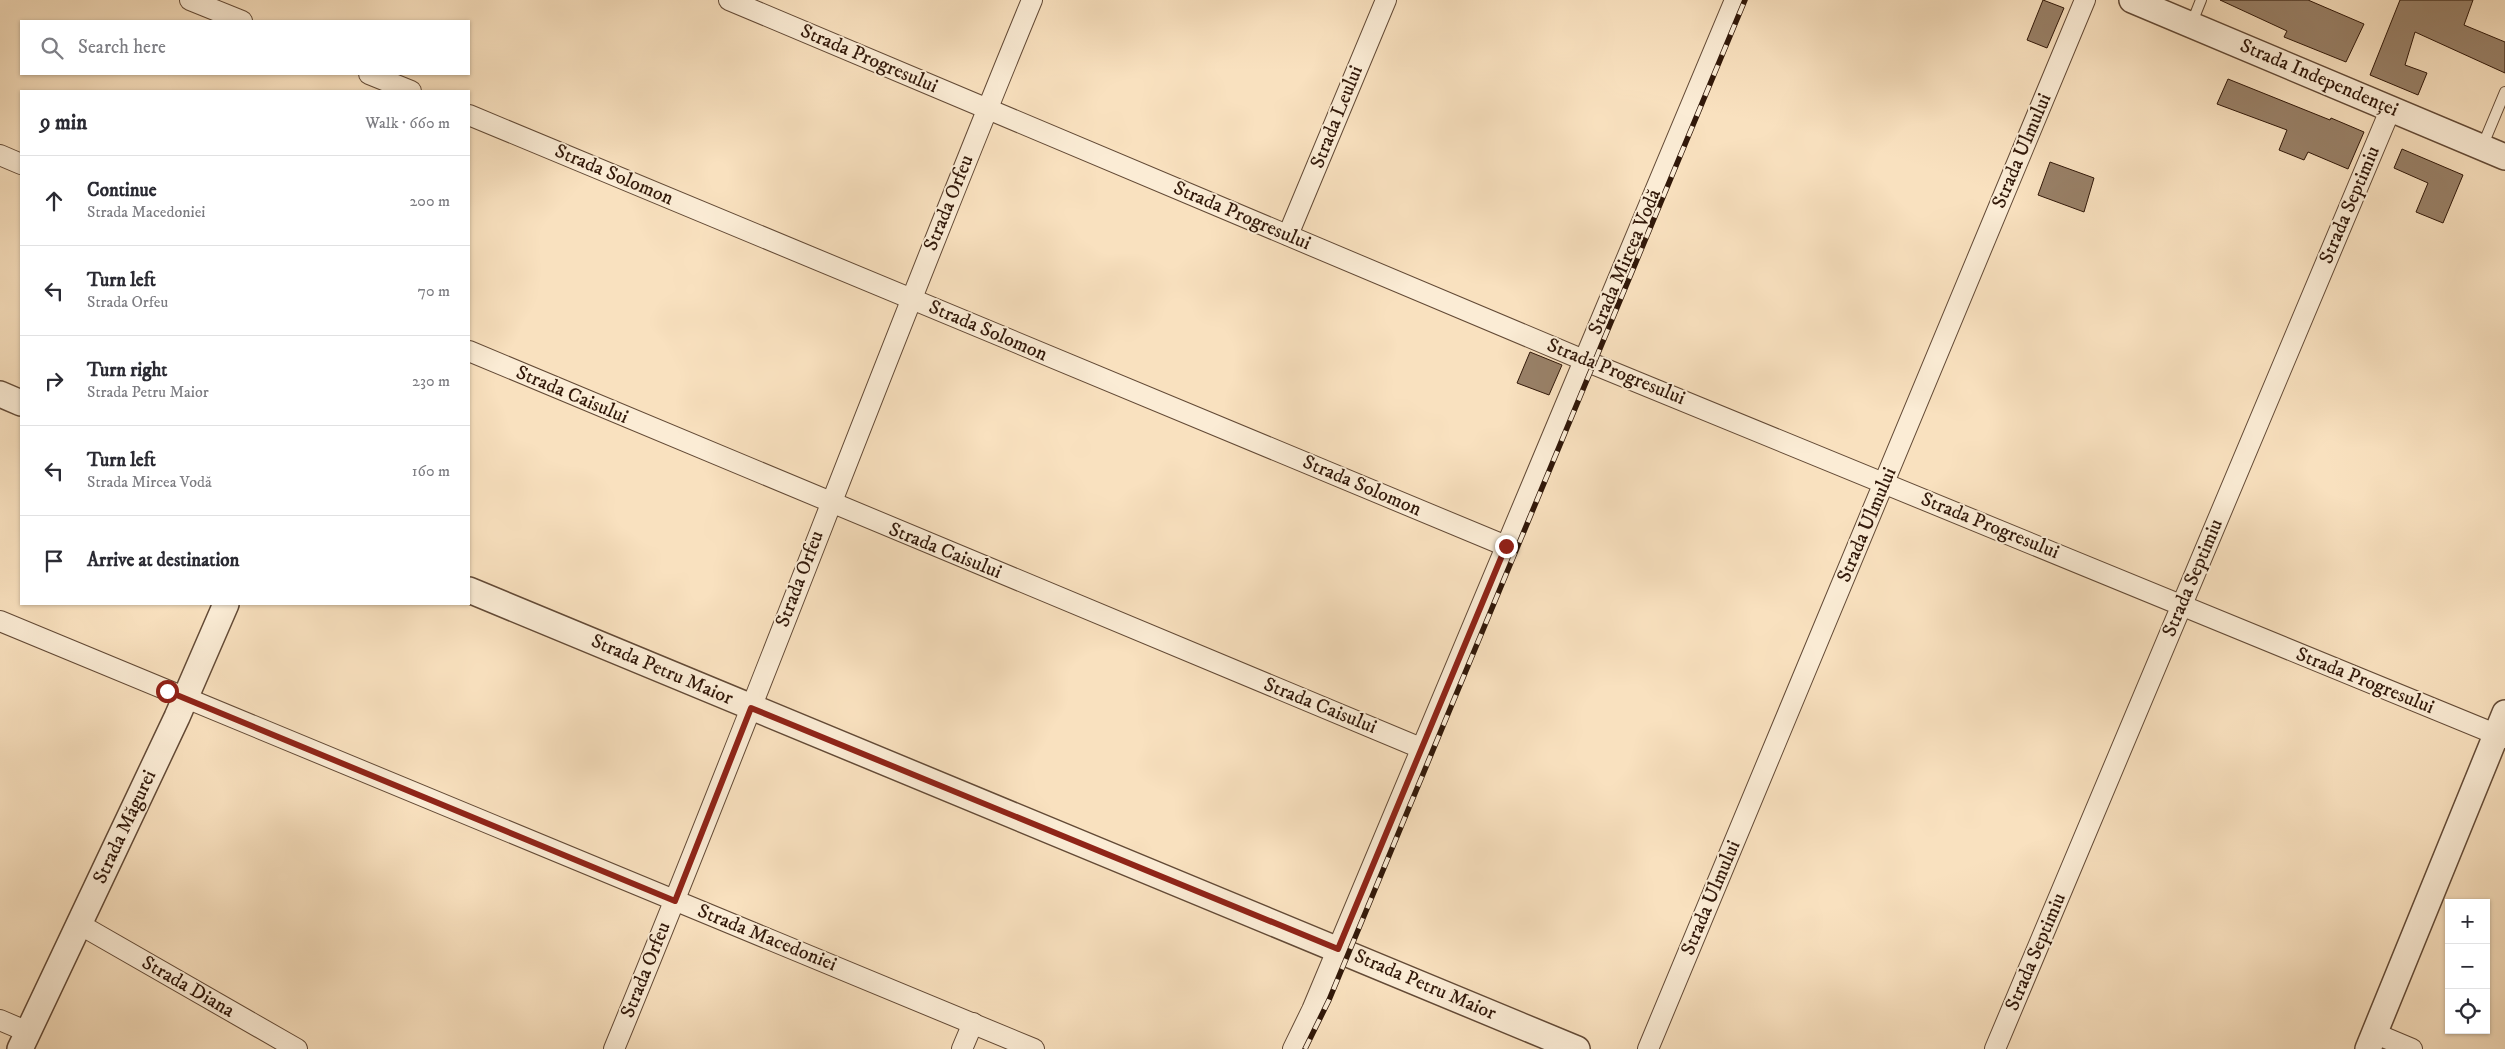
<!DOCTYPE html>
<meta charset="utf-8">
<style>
:root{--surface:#fff;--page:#f7f7f7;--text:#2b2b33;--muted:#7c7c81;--line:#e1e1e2}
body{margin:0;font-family:"IM FELL DW Pica",serif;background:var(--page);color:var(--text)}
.controls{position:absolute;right:15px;bottom:15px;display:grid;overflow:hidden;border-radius:0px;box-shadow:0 1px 4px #0004}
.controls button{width:45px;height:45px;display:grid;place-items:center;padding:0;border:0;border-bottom:1px solid var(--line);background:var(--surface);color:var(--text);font:25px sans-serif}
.stop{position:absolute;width:15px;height:15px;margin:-11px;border:4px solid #8f2418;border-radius:50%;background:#fff}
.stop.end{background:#8f2418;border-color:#fff;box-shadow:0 1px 5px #0008}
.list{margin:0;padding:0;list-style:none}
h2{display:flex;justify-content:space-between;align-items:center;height:65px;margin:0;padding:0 20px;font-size:21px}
h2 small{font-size:16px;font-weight:400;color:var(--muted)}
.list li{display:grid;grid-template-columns:32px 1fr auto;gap:15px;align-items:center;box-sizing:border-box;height:90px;padding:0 20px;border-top:1px solid var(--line)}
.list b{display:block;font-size:19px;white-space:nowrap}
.list p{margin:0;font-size:16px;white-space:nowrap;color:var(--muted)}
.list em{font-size:16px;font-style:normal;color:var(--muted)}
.icon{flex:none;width:28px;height:28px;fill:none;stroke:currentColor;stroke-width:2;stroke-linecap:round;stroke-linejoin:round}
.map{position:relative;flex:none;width:2505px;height:1049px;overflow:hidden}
.search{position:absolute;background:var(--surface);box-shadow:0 1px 4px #0004;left:20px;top:20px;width:450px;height:55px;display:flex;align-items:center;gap:12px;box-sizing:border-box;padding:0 18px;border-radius:0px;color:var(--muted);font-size:19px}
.panel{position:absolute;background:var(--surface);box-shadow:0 1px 4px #0004;left:20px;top:90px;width:450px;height:515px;border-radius:0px}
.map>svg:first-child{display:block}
</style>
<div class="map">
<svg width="2505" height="1049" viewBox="0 0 2505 1049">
<rect width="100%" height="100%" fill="#f9e1bf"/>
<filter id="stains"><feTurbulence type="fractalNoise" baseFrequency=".004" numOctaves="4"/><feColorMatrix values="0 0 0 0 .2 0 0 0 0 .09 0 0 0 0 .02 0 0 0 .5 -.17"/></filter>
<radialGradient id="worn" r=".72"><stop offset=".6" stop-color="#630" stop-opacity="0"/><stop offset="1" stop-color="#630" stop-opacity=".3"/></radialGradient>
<!-- building -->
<g fill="#998168" stroke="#311809">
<path d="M2043,0L2064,8L2047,48L2027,40Z"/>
<path d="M2220,0H2308L2364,24L2346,62L2284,37L2287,31Z"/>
<path d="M2400,0H2473L2464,25L2505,42V73L2415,32L2405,65L2427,73L2418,95L2370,75Z"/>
<path d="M2228,79L2330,120L2331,118L2364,132L2348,169L2308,152L2304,160L2279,150L2287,130L2217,104Z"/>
<path d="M2402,149L2463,175L2443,223L2416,212L2428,183L2394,168Z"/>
<path d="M2050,162L2094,178L2084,212L2038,195Z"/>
<path d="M1530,352L1562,365L1549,395L1517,383Z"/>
</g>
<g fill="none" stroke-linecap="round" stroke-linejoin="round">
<defs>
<g id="service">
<path d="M2191,25L2201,0"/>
<path d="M2482,147L2505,92"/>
</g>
<g id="minor">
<path d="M190,0L242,21"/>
<path d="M729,0L1593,364L2505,738"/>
<path d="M369,74L411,91"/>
<path d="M469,115L1506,546"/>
<path d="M0,155L21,164"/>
<path d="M1288,235L1386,0"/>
<path d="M469,351L1423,749"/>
<path d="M0,621L1034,1049"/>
<path d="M79,924L297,1049"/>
<path d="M0,1020L28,1032"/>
<path d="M2374,1033L2412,1049"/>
<path d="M614,1049C758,701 888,348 1032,0"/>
<path d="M962,1049L973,1023"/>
<path d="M1293,1049L1312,1010L1735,0"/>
<path d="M1648,1049L2085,0"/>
<path d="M1995,1049L2391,108"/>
</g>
<g id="tertiary">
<path d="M2132,0L2505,157"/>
<path d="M0,394L21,403"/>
<path d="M469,590L1577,1049"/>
<path d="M20,1049L177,717L226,604"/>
<path d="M2368,1049L2505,713"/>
</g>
</defs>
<!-- service casing -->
<use href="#service" stroke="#634a36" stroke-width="12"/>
<!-- minor casing -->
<use href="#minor" stroke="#634a36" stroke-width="22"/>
<!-- tertiary casing -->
<use href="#tertiary" stroke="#634a36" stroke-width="28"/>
<!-- service -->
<use href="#service" stroke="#fbecd5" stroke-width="10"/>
<!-- minor -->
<use href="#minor" stroke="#fbecd5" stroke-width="20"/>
<!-- tertiary -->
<use href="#tertiary" stroke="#fbecd5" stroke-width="25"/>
<defs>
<path id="rail" d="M1305,1049L1329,1000L1745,0"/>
</defs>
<!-- rail casing -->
<use href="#rail" stroke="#311809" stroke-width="5.5"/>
<!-- rail -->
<use href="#rail" stroke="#fbecd5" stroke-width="4" stroke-dasharray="11" stroke-linecap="butt"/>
</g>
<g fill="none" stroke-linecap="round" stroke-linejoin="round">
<!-- route -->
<path stroke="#8f2418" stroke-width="6" d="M167,691L675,901L751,708L1338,949L1506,546"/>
</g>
<g text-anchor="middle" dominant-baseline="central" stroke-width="4" stroke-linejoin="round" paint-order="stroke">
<!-- street labels -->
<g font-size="20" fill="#311809" stroke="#fbecd5">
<text transform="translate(869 59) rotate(23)">Strada Progresului</text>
<text transform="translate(2319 78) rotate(23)">Strada Independenței</text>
<text transform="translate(1337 117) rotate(-68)">Strada Leului</text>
<text transform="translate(2022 151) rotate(-67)">Strada Ulmului</text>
<text transform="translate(614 175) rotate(23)">Strada Solomon</text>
<text transform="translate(949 203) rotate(-68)">Strada Orfeu</text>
<text transform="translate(2350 205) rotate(-67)">Strada Septimiu</text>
<text transform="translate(1242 216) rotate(23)">Strada Progresului</text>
<text transform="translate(1625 262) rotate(-67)">Strada Mircea Vodă</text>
<text transform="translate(988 331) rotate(23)">Strada Solomon</text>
<text transform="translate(1616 372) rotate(22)">Strada Progresului</text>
<text transform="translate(572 395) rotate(23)">Strada Caisului</text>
<text transform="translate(1362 486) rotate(23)">Strada Solomon</text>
<text transform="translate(1867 525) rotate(-67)">Strada Ulmului</text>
<text transform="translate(1990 526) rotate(22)">Strada Progresului</text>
<text transform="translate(945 551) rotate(22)">Strada Caisului</text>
<text transform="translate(2193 578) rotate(-67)">Strada Septimiu</text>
<text transform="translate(800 579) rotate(-69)">Strada Orfeu</text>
<text transform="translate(662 670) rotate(23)">Strada Petru Maior</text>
<text transform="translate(2365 681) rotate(22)">Strada Progresului</text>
<text transform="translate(1320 706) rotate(22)">Strada Caisului</text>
<text transform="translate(125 827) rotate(-65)">Strada Măgurei</text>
<text transform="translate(1711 898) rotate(-67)">Strada Ulmului</text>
<text transform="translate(767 938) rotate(22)">Strada Macedoniei</text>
<text transform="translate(2036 952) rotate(-67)">Strada Septimiu</text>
<text transform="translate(646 970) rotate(-68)">Strada Orfeu</text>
<text transform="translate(1425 985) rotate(23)">Strada Petru Maior</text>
<text transform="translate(188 987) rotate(30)">Strada Diana</text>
</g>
</g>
<rect width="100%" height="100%" filter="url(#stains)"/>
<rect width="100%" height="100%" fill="url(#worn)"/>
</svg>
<div class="controls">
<button>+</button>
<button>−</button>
<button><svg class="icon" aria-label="locate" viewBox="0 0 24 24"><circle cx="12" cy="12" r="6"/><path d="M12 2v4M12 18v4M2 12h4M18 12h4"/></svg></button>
</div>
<div class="stop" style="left:167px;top:691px"></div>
<div class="stop end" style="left:1506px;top:546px"></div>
<div class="search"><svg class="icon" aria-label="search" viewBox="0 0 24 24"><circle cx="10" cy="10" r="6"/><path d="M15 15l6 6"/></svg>Search here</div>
<section class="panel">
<h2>9 min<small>Walk · 660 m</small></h2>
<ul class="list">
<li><svg class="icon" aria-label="ahead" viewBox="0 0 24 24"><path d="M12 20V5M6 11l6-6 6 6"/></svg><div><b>Continue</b><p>Strada Macedoniei</p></div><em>200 m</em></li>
<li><svg class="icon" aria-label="left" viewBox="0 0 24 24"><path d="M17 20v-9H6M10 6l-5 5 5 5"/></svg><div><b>Turn left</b><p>Strada Orfeu</p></div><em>70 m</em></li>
<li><svg class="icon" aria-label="right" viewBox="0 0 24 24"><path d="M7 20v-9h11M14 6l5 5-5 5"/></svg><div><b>Turn right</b><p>Strada Petru Maior</p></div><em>230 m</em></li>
<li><svg class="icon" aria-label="left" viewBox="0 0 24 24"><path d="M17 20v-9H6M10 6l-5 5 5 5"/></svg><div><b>Turn left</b><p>Strada Mircea Vodă</p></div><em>160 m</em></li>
<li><svg class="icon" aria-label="arrive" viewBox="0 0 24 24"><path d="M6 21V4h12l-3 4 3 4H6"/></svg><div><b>Arrive at destination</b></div></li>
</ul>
</section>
</div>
